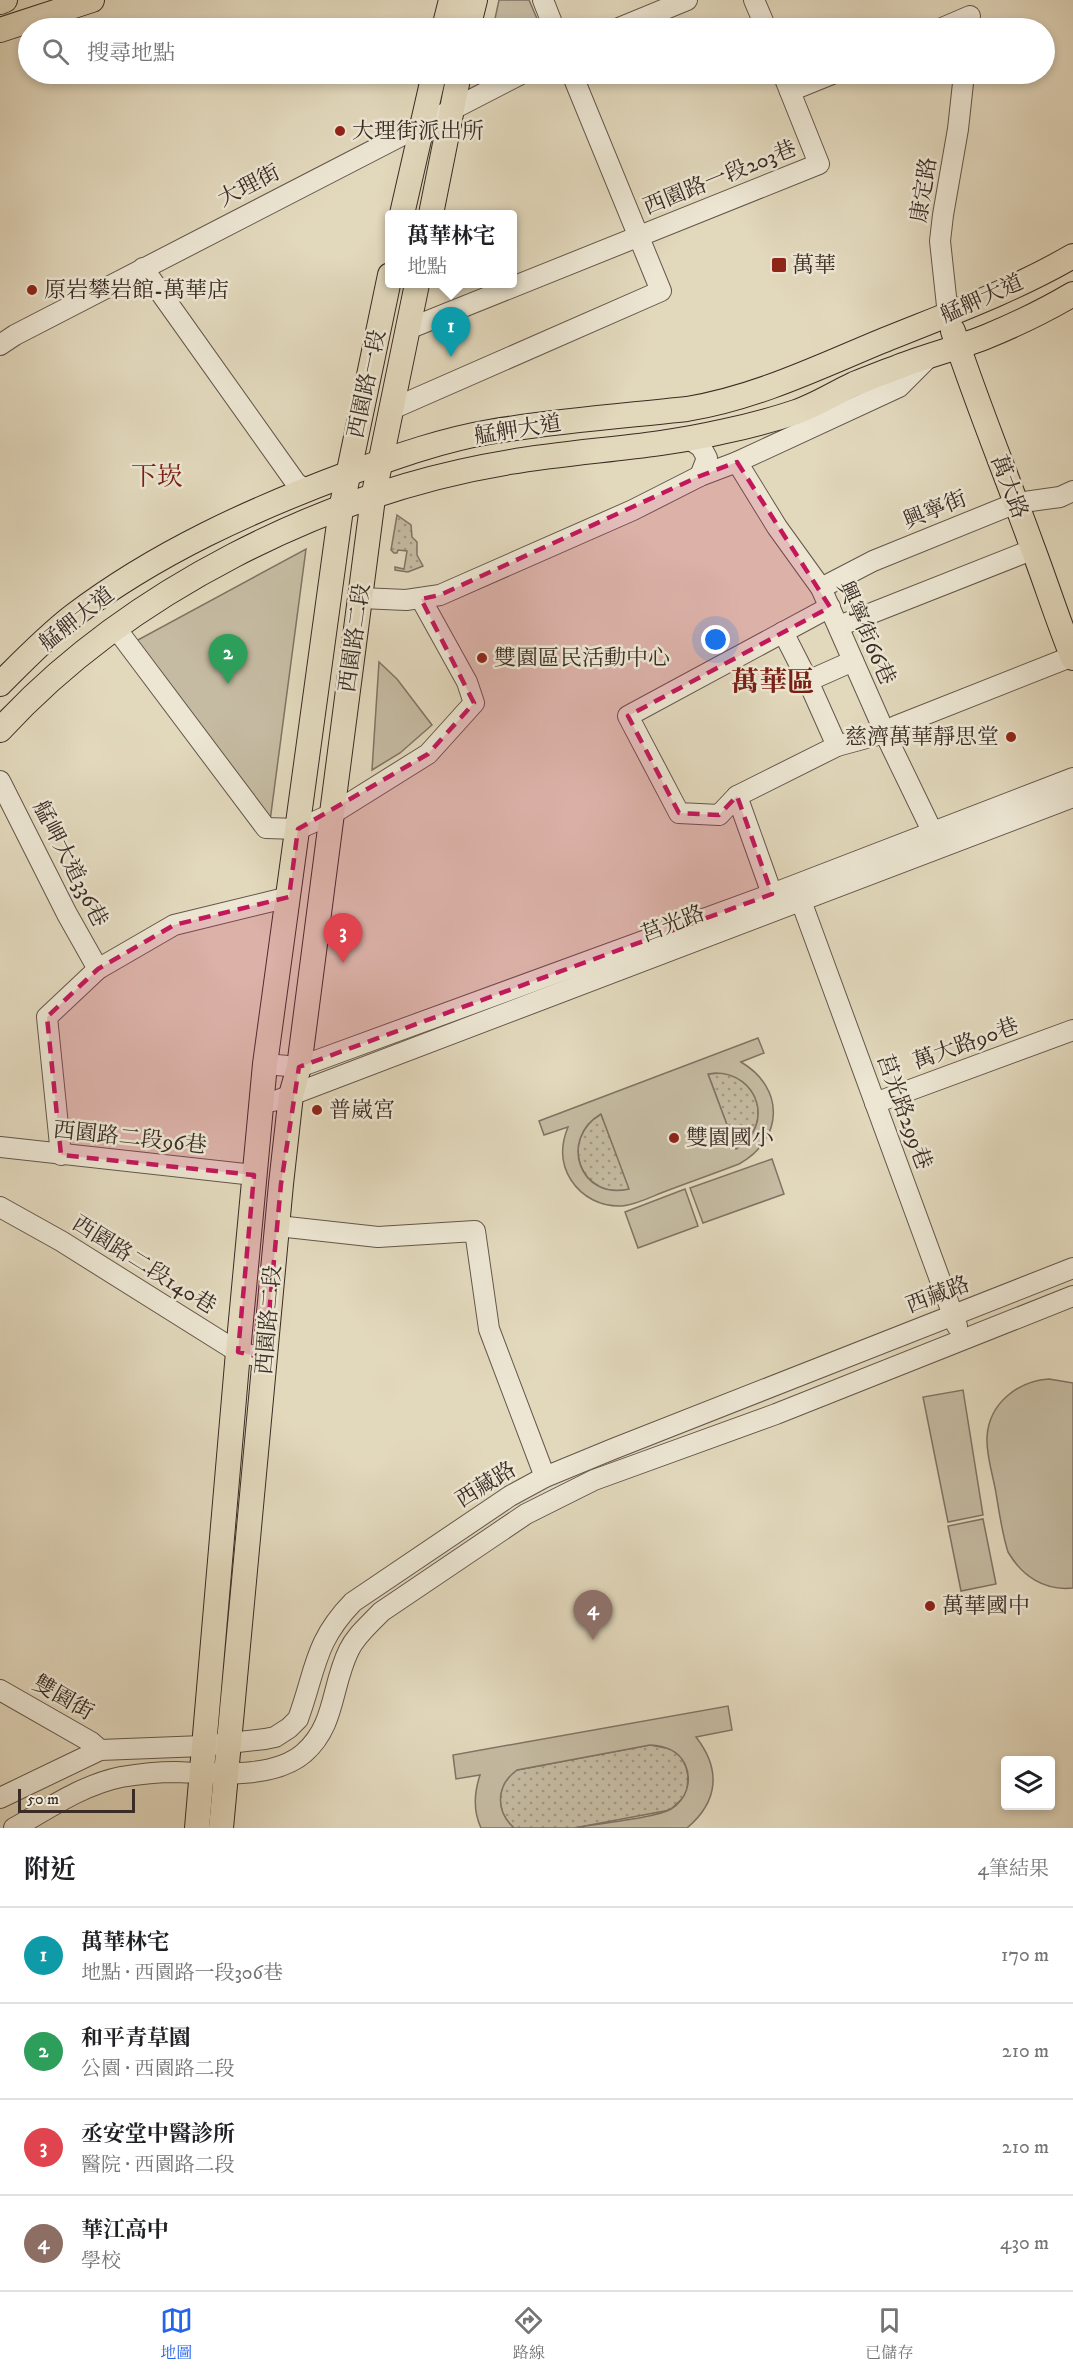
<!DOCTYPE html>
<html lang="zh-TW">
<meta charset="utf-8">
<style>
:root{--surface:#fff;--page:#f6f6f6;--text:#202124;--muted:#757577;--line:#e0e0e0;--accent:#2563eb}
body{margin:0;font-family:"IM FELL DW Pica","Noto Serif TC",serif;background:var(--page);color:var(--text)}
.controls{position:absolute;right:18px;bottom:18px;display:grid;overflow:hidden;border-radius:6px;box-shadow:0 3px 9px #0003}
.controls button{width:54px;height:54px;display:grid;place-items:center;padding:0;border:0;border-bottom:2px solid var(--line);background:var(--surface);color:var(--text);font:30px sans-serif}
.scale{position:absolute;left:18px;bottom:15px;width:117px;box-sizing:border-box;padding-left:6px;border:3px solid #3a2b25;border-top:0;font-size:16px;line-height:21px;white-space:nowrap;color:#3a2b25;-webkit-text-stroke:4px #ece6d3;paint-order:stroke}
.you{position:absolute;left:716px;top:640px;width:21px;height:21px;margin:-15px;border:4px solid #fff;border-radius:50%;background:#1a73e8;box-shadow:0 0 0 9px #1a73e833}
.badge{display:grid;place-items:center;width:39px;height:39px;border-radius:50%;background:var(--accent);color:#fff;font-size:20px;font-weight:700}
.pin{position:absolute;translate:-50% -50px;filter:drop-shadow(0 2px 3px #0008)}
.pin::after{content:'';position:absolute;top:32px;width:21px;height:18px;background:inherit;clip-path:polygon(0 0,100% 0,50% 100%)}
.popup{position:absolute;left:385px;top:210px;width:132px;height:78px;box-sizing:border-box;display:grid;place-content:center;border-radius:6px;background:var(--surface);filter:drop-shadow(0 2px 4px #0005);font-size:20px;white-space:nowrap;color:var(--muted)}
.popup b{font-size:22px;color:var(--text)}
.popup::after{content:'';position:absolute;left:50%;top:100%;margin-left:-12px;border:12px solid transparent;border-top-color:var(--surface)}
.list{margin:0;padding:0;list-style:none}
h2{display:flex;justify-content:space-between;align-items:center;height:78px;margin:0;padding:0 24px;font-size:26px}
h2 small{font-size:20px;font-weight:400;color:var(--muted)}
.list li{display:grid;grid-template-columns:39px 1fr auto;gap:18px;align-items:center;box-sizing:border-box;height:96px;padding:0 24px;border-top:2px solid var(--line)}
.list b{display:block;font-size:22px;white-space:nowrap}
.list p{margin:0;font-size:20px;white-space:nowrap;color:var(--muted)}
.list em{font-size:20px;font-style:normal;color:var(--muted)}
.icon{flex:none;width:33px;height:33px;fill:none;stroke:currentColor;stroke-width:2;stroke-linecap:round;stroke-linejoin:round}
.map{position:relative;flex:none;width:1073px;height:1828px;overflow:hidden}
.search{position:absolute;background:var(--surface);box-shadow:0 3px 9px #0003;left:18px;right:18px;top:18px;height:66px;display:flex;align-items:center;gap:15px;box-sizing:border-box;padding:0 21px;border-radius:33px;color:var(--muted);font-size:22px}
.sheet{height:462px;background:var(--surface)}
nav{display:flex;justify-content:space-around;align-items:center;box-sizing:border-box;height:84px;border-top:2px solid var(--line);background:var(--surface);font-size:16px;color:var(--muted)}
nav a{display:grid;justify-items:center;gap:3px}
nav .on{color:var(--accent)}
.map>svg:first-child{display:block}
</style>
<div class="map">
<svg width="1073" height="1828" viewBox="0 0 1073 1828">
<defs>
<pattern id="grass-dots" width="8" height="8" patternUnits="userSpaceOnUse" patternTransform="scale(1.5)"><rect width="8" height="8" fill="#c5bba2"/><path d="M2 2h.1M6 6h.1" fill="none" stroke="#a19884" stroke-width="1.8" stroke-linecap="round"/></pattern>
</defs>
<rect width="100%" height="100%" fill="#e2d8bc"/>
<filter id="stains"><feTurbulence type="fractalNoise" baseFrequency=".00333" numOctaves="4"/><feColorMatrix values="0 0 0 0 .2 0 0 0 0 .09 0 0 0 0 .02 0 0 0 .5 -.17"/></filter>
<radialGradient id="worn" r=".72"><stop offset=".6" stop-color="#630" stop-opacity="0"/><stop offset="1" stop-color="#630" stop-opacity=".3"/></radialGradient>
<!-- grass -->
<g fill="url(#grass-dots)" stroke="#807364" stroke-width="1.5">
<path d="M397,515L411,525L412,537L417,542V555L423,566L408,572L395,570V567L404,569L407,551L398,550L397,553H394L391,550Z"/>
<path d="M723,1073C763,1081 771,1128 736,1149L708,1074Z"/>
<path d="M601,1114L630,1189C580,1201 558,1139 601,1114Z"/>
<path d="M650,1745L671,1749L681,1757L686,1767L688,1776L687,1791L684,1797L670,1810L574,1828H514C495,1811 495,1785 517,1770Z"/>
</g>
<!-- park -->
<g fill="#c5bba2" stroke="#807364" stroke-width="1.5" fill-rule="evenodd">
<path d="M499,0H529L541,28H493Z"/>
<path d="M306,549L270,821L136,641Z"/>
<path d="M379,662L397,679L432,725L400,753L372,770Z"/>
<path d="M758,1038L764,1053L741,1062C785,1088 784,1139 739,1164C713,1174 687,1183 661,1193C649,1198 635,1205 622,1206C601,1207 582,1197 571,1180C560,1163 561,1144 568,1127L544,1135L539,1121ZM715,1073C759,1073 775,1126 736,1149L708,1074ZM601,1114L629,1189C580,1201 558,1139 601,1114Z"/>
<path d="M772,1159L784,1194L703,1223L690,1188Z"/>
<path d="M685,1189L698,1226L638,1248L625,1212Z"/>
<path d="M1049,1379L1073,1383V1588C1044,1591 1022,1576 1008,1552C1002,1533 999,1512 996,1493C993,1475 986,1455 987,1437C989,1403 1018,1381 1049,1379Z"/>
<path d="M963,1390L983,1515L948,1522L923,1397Z"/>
<path d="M983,1519L996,1584L961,1591L948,1526Z"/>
<path d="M728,1706L732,1730L696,1737C721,1769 719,1801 687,1828H574C594,1824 656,1818 671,1809C686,1800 693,1781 685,1764C678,1750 665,1746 650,1745L517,1770C496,1785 495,1811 514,1828H481C473,1811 474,1793 480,1775L456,1779L453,1755Z"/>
</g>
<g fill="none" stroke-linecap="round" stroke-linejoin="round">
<defs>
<g id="minor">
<path d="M543,0L554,28"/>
<path d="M754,0L766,28"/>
<path d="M619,28L687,0"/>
<path d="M942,28L970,16"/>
<path d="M790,91L832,74"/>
<path d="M143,268L296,483L305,489"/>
<path d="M948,315L940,241L943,215L958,129L964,74"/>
<path d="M408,329L819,164L783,74"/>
<path d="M0,345L15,335L521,74"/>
<path d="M392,409L661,291L572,74"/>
<path d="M689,439L701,447L707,458L700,476"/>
<path d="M737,462L777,527L821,588L889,742L933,833"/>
<path d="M821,588L873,561L1016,503L1060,497L1073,491"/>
<path d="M361,598L406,600L440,595L633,510L700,476L737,462L899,387L930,356"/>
<path d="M839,626L1034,549"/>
<path d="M115,627L266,828L298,829L332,814L428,754L474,703L467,682L421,599"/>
<path d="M783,632L808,681L837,746"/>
<path d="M808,681L853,661"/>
<path d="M0,781L67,914L98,969"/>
<path d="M737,796L719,815L679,813L628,716L830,607"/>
<path d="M772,894L737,796L837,746L885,733L896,726L1073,656"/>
<path d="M801,901L957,1326"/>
<path d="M265,1064L299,1067L772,894L1073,778"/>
<path d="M262,1103L278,1100L1073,797"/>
<path d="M875,1103L1073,1030"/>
<path d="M0,1147L254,1175"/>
<path d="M61,1155L47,1017L98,969L174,925L289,897"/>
<path d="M0,1207L61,1241L238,1352L265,1358"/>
<path d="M278,1226L378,1237L475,1231L489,1329L545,1477"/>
<path d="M0,1690L91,1742L100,1750"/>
<path d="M0,1798L100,1750L203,1746L265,1739L275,1737L289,1728L298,1719C316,1670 314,1642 353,1602L510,1496L545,1477L613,1449L1073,1268"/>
<path d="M14,1828C48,1809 82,1785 121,1777C139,1774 157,1772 175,1772C213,1773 273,1780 304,1753C336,1725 331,1686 349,1650C356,1635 370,1624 381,1612L526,1514L594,1480L776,1414L1073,1296"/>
</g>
<g id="major">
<path d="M0,2L5,0"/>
<path d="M444,28L451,0"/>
<path d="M468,28L475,0"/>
<path d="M0,30L92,0"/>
<path d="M402,214L434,74"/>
<path d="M431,214L459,74"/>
<path d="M953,331C977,404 1006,474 1032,546C1046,583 1058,621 1073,658"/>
<path d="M0,684C23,661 47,636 73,616C156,553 253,509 350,473C395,457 442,440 489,432C555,421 622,416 687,409C754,398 815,369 877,343C943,316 1011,292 1073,256"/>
<path d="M0,730C127,592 326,492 510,462C580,450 652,448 721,432C746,427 772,420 796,412C816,405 835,393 854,384C869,378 884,372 898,367C928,355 959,348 988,336C1017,324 1046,310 1073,294"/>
<path d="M197,1828L238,1352L265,1064L341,509L390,275"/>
<path d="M221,1828L281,1184L291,1095L299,1067L373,498L417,284"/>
</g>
</defs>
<!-- minor casing -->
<use href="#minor" stroke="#64564b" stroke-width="22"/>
<!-- major casing -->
<use href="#major" stroke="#3a2b25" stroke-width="26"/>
<!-- minor -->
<use href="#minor" stroke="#ece6d3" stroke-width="20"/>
<!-- major -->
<use href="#major" stroke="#e2d8bc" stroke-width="24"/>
</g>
<!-- marked area -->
<path fill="#c2185b" fill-opacity="0.2" stroke="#c2185b" stroke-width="4.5" stroke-dasharray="12 8" stroke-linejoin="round" d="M737,462L830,607L628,716L679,813L719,815L737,796L772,894L299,1067L281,1184L265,1358L238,1352L254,1175L61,1155L47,1017L98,969L174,925L289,897L298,829L428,754L474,703L421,599L440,595L700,476Z"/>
<!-- markers -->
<g fill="#8f2418" stroke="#ece6d3" stroke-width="2">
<circle cx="340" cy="131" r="6"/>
<rect x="771" y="257" width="16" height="16" rx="3"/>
<circle cx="32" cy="290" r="6"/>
<circle cx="482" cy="658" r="6"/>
<circle cx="1011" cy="737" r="6"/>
<circle cx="317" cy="1110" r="6"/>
<circle cx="674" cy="1138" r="6"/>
<circle cx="930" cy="1606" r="6"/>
</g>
<g text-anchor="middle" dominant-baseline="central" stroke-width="5" stroke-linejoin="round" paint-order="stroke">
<!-- poi labels -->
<g font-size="22" fill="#3a2b25" stroke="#ece6d3" text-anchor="start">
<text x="352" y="131">大理街派出所</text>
<text x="792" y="265">萬華</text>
<text x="44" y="290">原岩攀岩館-萬華店</text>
<text x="494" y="658">雙園區民活動中心</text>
<text x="999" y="737" text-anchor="end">慈濟萬華靜思堂</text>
<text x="329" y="1110">普崴宮</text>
<text x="686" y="1138">雙園國小</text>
<text x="942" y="1606">萬華國中</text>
</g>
<!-- street labels -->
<g font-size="22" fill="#3a2b25" stroke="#ece6d3">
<text transform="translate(720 178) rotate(-22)">西園路一段203巷</text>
<text transform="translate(249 186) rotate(-27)">大理街</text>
<text transform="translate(924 190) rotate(-81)">康定路</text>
<text transform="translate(982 299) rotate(-24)">艋舺大道</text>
<text transform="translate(367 384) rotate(-78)">西園路一段</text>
<text transform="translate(518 430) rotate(-9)">艋舺大道</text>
<text transform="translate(1009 487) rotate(69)">萬大路</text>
<text transform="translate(935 510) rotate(-22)">興寧街</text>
<text transform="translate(77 619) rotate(-38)">艋舺大道</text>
<text transform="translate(866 633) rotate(66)">興寧街66巷</text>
<text transform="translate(355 638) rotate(-82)">西園路二段</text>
<text transform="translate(70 864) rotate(63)">艋岬大道336巷</text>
<text transform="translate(673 924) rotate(-21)">莒光路</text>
<text transform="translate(966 1044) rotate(-20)">萬大路90巷</text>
<text transform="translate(904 1112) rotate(70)">莒光路299巷</text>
<text transform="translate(130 1138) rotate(6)">西園路二段96巷</text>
<text transform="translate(144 1265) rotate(32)">西園路二段140巷</text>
<text transform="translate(938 1295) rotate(-21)">西藏路</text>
<text transform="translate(269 1320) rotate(-85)">西園路二段</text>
<text transform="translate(486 1485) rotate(-32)">西藏路</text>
<text transform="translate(63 1698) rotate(30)">雙園街</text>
</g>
<!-- quarter labels -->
<g font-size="26" fill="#7a1f14" stroke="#ece6d3">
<text x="157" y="477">下崁</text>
</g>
<!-- district labels -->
<g font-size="28" font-weight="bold" fill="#7a1f14" stroke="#ece6d3">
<text x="773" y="682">萬華區</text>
</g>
</g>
<rect width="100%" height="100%" filter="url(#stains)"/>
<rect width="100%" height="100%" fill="url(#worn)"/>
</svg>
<div class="controls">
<button><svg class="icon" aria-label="layers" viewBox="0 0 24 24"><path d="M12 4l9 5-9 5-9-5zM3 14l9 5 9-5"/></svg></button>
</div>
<div class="scale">50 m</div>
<div class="you"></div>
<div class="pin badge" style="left:451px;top:357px;background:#0f9aa8">1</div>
<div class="popup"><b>萬華林宅</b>地點</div>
<div class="pin badge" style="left:228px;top:684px;background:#2e9e5b">2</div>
<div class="pin badge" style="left:343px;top:963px;background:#e0444e">3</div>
<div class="pin badge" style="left:593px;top:1640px;background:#8d6e63">4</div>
<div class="search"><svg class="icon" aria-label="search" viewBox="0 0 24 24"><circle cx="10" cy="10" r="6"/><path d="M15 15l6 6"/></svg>搜尋地點</div>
</div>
<section class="sheet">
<h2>附近<small>4筆結果</small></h2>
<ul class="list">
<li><span class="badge" style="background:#0f9aa8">1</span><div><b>萬華林宅</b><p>地點 · 西園路一段306巷</p></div><em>170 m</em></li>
<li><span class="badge" style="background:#2e9e5b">2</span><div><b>和平青草園</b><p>公園 · 西園路二段</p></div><em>210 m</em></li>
<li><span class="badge" style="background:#e0444e">3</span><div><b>丞安堂中醫診所</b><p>醫院 · 西園路二段</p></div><em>210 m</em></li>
<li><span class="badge" style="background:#8d6e63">4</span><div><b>華江高中</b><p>學校</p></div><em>430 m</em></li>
</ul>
</section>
<nav>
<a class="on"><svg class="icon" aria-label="map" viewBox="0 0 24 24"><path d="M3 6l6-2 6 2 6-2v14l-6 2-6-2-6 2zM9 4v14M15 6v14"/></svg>地圖</a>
<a><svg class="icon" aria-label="directions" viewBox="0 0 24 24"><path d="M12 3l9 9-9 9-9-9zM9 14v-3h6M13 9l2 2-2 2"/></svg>路線</a>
<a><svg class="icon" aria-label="saved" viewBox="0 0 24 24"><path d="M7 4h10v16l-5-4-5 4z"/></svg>已儲存</a>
</nav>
